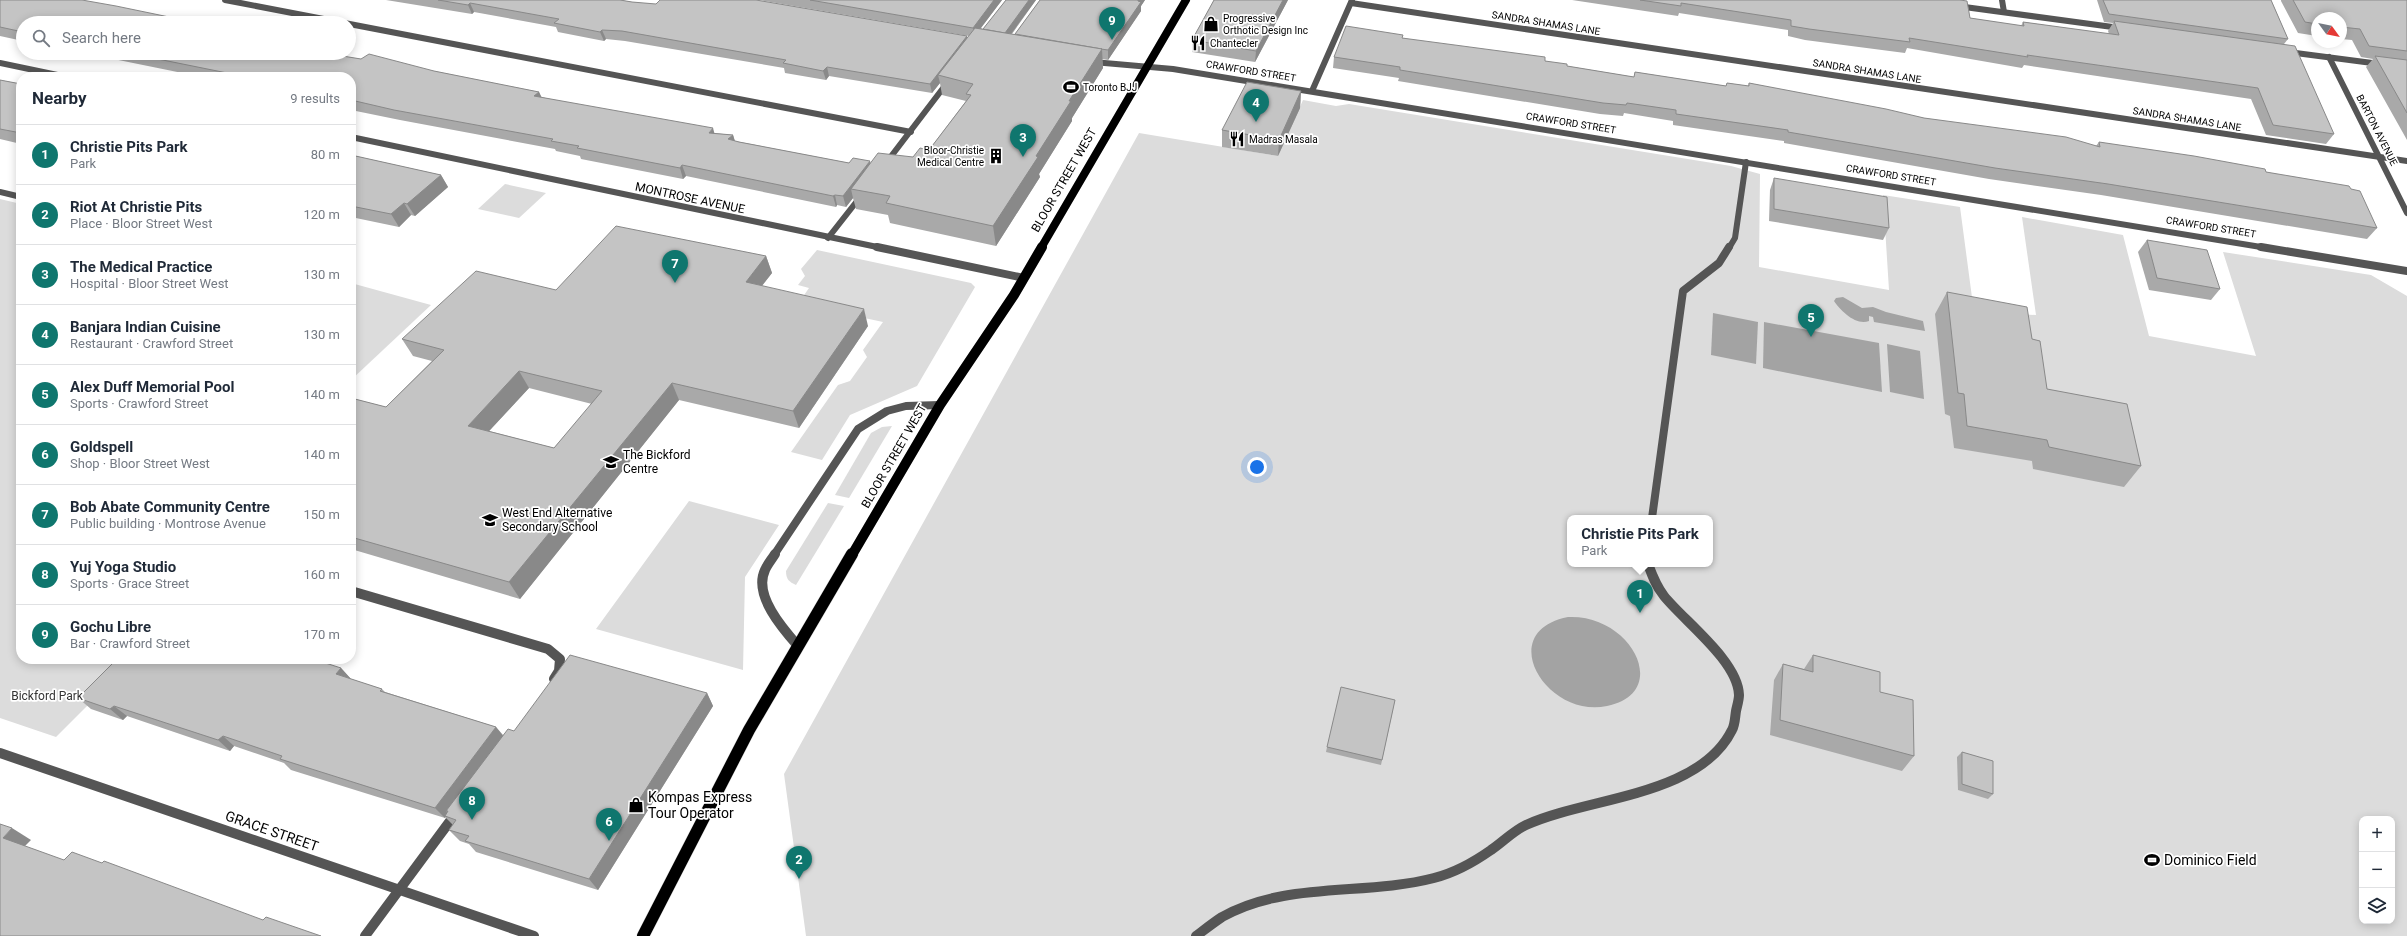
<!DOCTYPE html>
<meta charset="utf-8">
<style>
:root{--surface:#fff;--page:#f6f6f7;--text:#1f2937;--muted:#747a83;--line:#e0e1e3;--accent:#0f766e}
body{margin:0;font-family:Roboto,sans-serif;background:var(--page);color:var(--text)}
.controls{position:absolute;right:12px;bottom:12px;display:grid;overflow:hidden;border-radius:8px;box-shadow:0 2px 10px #0003}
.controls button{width:36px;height:36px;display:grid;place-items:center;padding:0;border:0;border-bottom:1px solid var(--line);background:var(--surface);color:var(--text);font:20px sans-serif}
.compass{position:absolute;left:2311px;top:12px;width:36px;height:36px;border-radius:50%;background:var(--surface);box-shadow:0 2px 10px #0003;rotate:123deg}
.you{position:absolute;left:1257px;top:467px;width:14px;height:14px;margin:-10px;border:3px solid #fff;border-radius:50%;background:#1a73e8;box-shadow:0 0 0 6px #1a73e833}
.badge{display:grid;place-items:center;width:26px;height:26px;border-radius:50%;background:var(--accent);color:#fff;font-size:13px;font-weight:700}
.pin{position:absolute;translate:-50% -33px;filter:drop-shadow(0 1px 2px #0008)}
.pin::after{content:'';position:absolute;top:21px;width:14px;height:12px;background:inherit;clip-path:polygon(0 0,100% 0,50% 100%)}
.popup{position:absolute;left:1567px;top:515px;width:146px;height:52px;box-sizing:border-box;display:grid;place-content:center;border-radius:8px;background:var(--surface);filter:drop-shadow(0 1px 3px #0005);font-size:13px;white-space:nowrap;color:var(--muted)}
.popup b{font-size:15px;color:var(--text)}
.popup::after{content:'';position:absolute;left:50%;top:100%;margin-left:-8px;border:8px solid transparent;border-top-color:var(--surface)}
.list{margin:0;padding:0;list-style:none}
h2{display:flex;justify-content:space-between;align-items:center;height:52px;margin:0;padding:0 16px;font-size:17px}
h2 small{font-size:13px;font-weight:400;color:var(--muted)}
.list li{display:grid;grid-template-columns:26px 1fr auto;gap:12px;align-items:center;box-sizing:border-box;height:60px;padding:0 16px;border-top:1px solid var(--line)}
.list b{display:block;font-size:15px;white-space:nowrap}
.list p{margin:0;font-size:13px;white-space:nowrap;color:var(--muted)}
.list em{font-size:13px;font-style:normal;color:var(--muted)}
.icon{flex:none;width:22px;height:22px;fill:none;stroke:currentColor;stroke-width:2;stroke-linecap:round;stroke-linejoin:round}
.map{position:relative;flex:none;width:2407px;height:936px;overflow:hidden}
.search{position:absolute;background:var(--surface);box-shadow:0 2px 10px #0003;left:16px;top:16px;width:340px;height:44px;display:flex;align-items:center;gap:10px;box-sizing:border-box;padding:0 14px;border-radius:22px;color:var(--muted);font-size:15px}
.panel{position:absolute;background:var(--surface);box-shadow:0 2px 10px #0003;left:16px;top:72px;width:340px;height:592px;border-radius:16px}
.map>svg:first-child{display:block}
</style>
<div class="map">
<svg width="2407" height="936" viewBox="0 0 2407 936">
<rect width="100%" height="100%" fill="#fff"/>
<!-- green -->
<g fill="#dcdcdc" fill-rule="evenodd">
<path d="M1303,100L1336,106L1349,104L1731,166L1760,174L1759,267L1889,290L1883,195L1960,207L1973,305L2016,314L2036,315L2022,217L2123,235L2149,336L2256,356L2223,252L2371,275L2407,296V936H806L784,774L1139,133L1278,156ZM1570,518H1710V564H1570ZM2362,819H2392V921H2362Z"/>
<path d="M505,184L546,193L519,218L478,209Z"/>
<path d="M0,199L21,204V659H134L56,737L0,718Z"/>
<path d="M817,250L971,283L975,287L917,386L850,415L822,460L791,452L838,385L850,381L867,357L863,350L883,322L804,305L800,301L809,288L798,285L805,276L801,269Z"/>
<path d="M351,283L431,305L351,380Z"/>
<path d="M892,426L849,498L835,495L871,433L882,427Z"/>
<path d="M689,501L779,525L745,577L743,670L596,629Z"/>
<path d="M828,503L844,506L796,585C789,582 786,579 786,571Z"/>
</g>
<!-- water -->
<g fill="#a3a3a3">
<path d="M1843,297L1862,308L1873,307L1886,312L1923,321L1925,331L1874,322L1873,317L1869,316V321C1856,326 1841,311 1834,301L1836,298Z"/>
<path d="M1713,313L1758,322L1756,364L1711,355Z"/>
<path d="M1764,322L1879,343L1882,392L1763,368Z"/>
<path d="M1887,344L1920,351L1924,399L1890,392Z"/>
<path d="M1568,617C1632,614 1672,693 1607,706C1547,719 1493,632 1568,617Z"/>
</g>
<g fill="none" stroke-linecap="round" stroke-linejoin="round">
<defs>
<path id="primary-far2" d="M1041,248L1186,0"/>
<path id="primary-far1" d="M852,555L940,405L1014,295L1042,247"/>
<path id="primary" d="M643,936L749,730L852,554"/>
</defs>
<!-- primary-far2 casing -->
<use href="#primary-far2" stroke="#dbdbdb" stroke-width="8"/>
<!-- primary-far1 casing -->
<use href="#primary-far1" stroke="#dbdbdb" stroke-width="10"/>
<!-- primary casing -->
<use href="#primary" stroke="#dbdbdb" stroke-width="13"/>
<!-- service-far2 -->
<g stroke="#555" stroke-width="6">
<path d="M225,0L911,132"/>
<path d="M1351,3L2407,161"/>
<path d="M1312,91L1352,0"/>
<path d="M886,163L947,83"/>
<path d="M0,192L21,197"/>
<path d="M828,238L861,196"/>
<path d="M1729,248L1735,238L1746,162"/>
</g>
<!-- service-far1 -->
<g stroke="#555" stroke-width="8">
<path d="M1652,518L1683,291L1719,263L1729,247"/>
<path d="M774,555L858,429L887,411L906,406L940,405"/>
</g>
<!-- service -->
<g stroke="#555" stroke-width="10">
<path d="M775,554C772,559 767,565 765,570C753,595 783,629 798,646"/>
<path d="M351,591L548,649L560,659L559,671L554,679"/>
<path d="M365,936L456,813"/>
<path d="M1196,936C1204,930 1213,923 1222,917C1285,881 1365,896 1434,878C1454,873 1474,862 1491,850C1503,842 1513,831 1526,825C1587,797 1699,797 1732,730C1735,725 1735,717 1736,711C1737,706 1739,700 1739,695C1738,661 1684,621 1664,596C1656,586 1652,575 1648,564"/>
</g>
<!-- minor-far2 -->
<g stroke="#555" stroke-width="6">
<path d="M2002,0L2004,12"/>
<path d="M1957,6L2120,28"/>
<path d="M2288,52L2380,64"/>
<path d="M2329,57L2407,213"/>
<path d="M1093,62L1173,69L2267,248"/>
<path d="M0,63L67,77"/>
<path d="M351,137L882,248"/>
</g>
<!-- minor-far1 -->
<g stroke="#555" stroke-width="8">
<path d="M877,247L1024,278"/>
<path d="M2261,247L2407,271"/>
</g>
<!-- minor -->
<path stroke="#555" stroke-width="10" d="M0,753L534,936"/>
<!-- primary-far2 -->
<use href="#primary-far2" stroke="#000" stroke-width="8"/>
<!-- primary-far1 -->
<use href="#primary-far1" stroke="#000" stroke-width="10"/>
<!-- primary -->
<use href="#primary" stroke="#000" stroke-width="12"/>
</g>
<!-- wall -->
<g fill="#a9a9a9" fill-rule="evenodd">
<path d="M0,0L23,23V41L0,36Z"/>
<path d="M386,0H620L632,2L967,36V38L969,36L759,0H1002L981,28L983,29L1006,0H1036L1012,34H1015L1040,0H1145L1141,6V11L1108,60L1102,59L1103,68L1072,118V121L1039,174L1040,177L996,246L890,223L888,215L856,209L853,198L846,207L837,205L836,207L686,176L683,179L581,159L580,156L556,151L555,149L400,120L351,110V77H202L84,53H324L434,71L539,92L541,97L714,133L733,135L735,141L849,163H871L913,157L929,150L966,101L942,95L940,83L932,93L829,76L826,80L785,73L784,68L625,41L606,39L604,41L558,32L556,27L474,12L472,14Z"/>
<path d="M1214,0H1288L1255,62L1192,52V40Z"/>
<path d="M1572,0H1961L1970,18L2021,26L2023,22L2109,34L2108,31L2113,23L2104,22L2097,0H2271L2288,39L2284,44L2334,134L2326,144L2266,135L2251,99L2024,65L2022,68L1907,48L1905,53L1805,40L1788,36V30L1679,13L1678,16Z"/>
<path d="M2281,0H2407V140L2366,67L2373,59L2361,57L2352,40L2341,39V18H2317V36L2298,33L2281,1Z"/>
<path d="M1402,38L1545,61L1567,66L1634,77L1635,72L1726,86L1727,83L1748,86L1749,83L1924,118L2096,146L2099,142L2266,172L2351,189L2377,228L2367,239L2101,195L1989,179L1784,143V141L1673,125V121L1624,113L1623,116L1600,114L1398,81L1399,78L1333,68L1334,57Z"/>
<path d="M0,80L21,84V144L0,139Z"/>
<path d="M1301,91L1300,108L1278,156L1222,147V130Z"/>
<path d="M351,155L441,175L448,187L415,216L411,215L399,227L351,217Z"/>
<path d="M1774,178L1889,228L1883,240L1769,221L1770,190Z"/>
<path d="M2147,240L2220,289L2211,300L2149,290L2138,252Z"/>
<path d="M766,256L772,273L762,286L868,326L799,428L679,400L520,599L351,549V398L386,407L432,361L413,356L402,339L556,290ZM529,388L592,404L554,448L489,431Z"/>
<path d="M1947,292L2032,339L2047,389L2141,466L2124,487L2033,469L2032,461L1954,448L1950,416L1945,414L1935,314Z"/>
<path d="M1813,655L1880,692L1914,756L1902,771L1770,735L1774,680L1783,664L1804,669Z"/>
<path d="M341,668L351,679L382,689L385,692L496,727L503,735L514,731L707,693L713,706L598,890L476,852L469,844L460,841L449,830L453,825L445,817V818L291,770L284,763L234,746L230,751L127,716L123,720L91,709L78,698Z"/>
<path d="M1395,700L1381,765L1326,752L1327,747Z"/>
<path d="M1962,752L1993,794L1988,799L1958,790L1957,757Z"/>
</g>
<!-- shaded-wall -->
<g fill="#898989">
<path d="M994,0H1002L974,37L973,28Z"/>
<path d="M1029,0H1036L1005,42L1004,33Z"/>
<path d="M1138,0H1145L1141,6V11L1108,60V50Z"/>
<path d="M1283,0H1288L1255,62L1256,51Z"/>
<path d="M470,3L474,12L472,14L468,5Z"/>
<path d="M602,30L606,39L604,41L600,32Z"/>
<path d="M967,36L968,45L938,75L940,83L932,93L930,84Z"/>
<path d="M1102,49L1103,68L1072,118V121L1039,174L1040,177L996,246L993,226L1036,156L1069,101Z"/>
<path d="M827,67L829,76L826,80L823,71Z"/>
<path d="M1301,91L1300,108L1278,156L1279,140Z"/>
<path d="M539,92L544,102L534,96Z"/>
<path d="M713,128L716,139L709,133Z"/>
<path d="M733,135L736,145L728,139Z"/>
<path d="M870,161L873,172L851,189L853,198L846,207L843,196Z"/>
<path d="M682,165L686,176L683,179L680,168Z"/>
<path d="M441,175L448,187L415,216L407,204Z"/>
<path d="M835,195L837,205L836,207L833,196Z"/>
<path d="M404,203L411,215L399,227L391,214Z"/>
<path d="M766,256L772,273L751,299L746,282Z"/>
<path d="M864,309L868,326L799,428L793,411Z"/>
<path d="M519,371L529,388L478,443L468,426Z"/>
<path d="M672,383L679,400L520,599L509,582Z"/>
<path d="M341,668L351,679L336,674Z"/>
<path d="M707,693L713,706L598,890L589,879Z"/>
<path d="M114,706L127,716L123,720L110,709Z"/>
<path d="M496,727L504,737L446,811L448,813L445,818L435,808Z"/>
<path d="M223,736L234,746L230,751L218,740Z"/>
<path d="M12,828L31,840L22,849L3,838Z"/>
</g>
<!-- building -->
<g fill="#c4c4c4" stroke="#898989" fill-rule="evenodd">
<path d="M0,0H82L116,6L198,23H23V32L0,27Z"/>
<path d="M438,0H620L632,2L656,4L660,0H756L967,36L930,84L827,67L823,71L783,63L786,60L622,31L602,30L600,32L554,23L559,19L470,3L468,5Z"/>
<path d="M810,0H994L973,28Z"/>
<path d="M1006,0H1029L1005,33L983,29Z"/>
<path d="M1040,0H1138V1L1141,2L1108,50L1101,49H1102L1015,34Z"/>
<path d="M1214,0H1283L1256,51L1192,40Z"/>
<path d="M1640,0H1960L1967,1L1970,18L2024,26L2023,22L2119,35L2114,21L2295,46L2334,134L2273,125L2258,88L2027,55L2028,57L1909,38L1910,42L1809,29L1791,26V20L1681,3V6Z"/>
<path d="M2103,0H2271L2288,39L2109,14Z"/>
<path d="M2293,0H2407V51L2369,46L2360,29L2341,27V18H2317V24L2305,22Z"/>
<path d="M1346,26L1403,35L1402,38L1545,57V61L1567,64V66L1634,77L1635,72L1726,86L1727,83L1749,86V83L1886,109L1924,118L2066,137L2100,147L2099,142L2194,156L2265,169L2266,172L2349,186L2351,189L2360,191L2377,228L2108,184L1995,168L1788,132V130L1676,114V110L1627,103L1626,105L1603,103L1400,70V67L1334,57Z"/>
<path d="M975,28L1102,49L1069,101H1071L1036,156L1038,157L993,226L886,203L890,196L851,189L878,153L913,157L920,148L929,150L971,95L966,94L973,84L938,75Z"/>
<path d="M128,53H324L361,59L369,54L434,71L539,92L534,96L713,128L709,133L733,135L728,139L739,142L849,163L853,158L870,161L843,196L835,195L833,196L682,165L680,168L577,148L579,146L551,141L553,139L394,110L351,100V77H247Z"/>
<path d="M2375,56L2407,60V113Z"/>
<path d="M0,80L21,84V133L0,129Z"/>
<path d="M1247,82L1301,91L1279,140L1222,130Z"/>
<path d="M351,155L441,175L407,204L404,203L391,214L351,206Z"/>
<path d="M1774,178L1887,197L1889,228L1774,209Z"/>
<path d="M616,226L766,256L746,282L864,309L793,411L672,383L509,582L351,537V398L386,407L444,350L402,339L476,271L556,290ZM519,371L602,391L554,448L468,426Z"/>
<path d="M2147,240L2207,250L2220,289L2157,278Z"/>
<path d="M1947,292L2027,307L2032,339L2040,341L2047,389L2127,404L2141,466L2049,447L2047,440L1967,426L1964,394L1958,393Z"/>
<path d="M570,655L707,693L589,879L465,841L469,836L449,830L456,820L445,816L448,811H446L508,729L514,731Z"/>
<path d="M1813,655L1880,672V692L1913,700L1914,756L1780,720L1783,664L1813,672Z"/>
<path d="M117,659H313L341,668L336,674L382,689L380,691L496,727L435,808L280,759L282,756L223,736L218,740L114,706L110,709L78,698Z"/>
<path d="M1341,687L1395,700L1382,760L1327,747Z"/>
<path d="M1962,752L1993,761V794L1962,784Z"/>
<path d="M0,824L12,828L3,838L64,860L72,852L102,863L104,861L263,920L266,917L321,936H0Z"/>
</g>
<!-- icons -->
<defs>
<symbol id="shop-bare" viewBox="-9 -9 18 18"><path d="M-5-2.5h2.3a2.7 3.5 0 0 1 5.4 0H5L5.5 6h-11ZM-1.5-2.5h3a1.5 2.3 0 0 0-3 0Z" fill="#000" stroke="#fff" stroke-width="2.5" paint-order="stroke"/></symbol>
<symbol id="restaurant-bare" viewBox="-9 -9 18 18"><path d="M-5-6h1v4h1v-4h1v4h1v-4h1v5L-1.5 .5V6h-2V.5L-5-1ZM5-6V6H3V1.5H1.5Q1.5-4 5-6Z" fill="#000" stroke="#fff" stroke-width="2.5" paint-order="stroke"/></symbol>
<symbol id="stadium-bare" viewBox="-9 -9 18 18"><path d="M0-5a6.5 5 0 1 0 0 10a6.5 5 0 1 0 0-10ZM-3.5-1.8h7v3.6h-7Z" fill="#000" stroke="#fff" stroke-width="2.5" paint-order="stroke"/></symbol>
<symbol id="building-bare" viewBox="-9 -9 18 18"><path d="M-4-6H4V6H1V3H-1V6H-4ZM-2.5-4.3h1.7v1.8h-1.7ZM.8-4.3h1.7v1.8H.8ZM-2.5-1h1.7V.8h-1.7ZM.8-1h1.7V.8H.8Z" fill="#000" stroke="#fff" stroke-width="2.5" paint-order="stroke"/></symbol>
<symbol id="school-bare" viewBox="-9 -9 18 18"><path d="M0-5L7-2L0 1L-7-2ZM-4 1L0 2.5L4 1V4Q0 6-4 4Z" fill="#000" stroke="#fff" stroke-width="2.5" paint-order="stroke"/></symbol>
</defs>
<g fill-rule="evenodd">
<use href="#shop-bare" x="1200" y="13" width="22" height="22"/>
<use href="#restaurant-bare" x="1187" y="32" width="22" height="22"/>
<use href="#stadium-bare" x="1060" y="76" width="22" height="22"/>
<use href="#restaurant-bare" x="1226" y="128" width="22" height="22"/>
<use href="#building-bare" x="985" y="145" width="22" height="22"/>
<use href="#school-bare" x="600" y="451" width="22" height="22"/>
<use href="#school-bare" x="479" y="509" width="22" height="22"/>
<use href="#shop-bare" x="625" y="794" width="22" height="22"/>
<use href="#stadium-bare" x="2141" y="849" width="22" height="22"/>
</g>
<g text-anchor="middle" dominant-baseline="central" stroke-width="3.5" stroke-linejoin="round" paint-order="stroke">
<!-- far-poi labels -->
<g font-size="10" fill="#000" stroke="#fff" text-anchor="start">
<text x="1223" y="18">Progressive<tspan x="1223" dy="12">Orthotic Design Inc</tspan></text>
<text x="1210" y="43">Chantecler</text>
<text x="1083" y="87">Toronto BJJ</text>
<text x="1249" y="139">Madras Masala</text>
<text x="984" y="150" text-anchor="end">Bloor-Christie<tspan x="984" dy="12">Medical Centre</tspan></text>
</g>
<!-- far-street labels -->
<g font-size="10" fill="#000" stroke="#fff">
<text transform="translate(1546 23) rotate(9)">SANDRA SHAMAS LANE</text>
<text transform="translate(1251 71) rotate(9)">CRAWFORD STREET</text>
<text transform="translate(1867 71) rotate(9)">SANDRA SHAMAS LANE</text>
<text transform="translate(2187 119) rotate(9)">SANDRA SHAMAS LANE</text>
<text transform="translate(1571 123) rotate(9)">CRAWFORD STREET</text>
<text transform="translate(2377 130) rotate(63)">BARTON AVENUE</text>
<text transform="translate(1891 175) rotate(9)">CRAWFORD STREET</text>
<text transform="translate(2211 227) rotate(9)">CRAWFORD STREET</text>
</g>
<!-- street labels -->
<g font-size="12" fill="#000" stroke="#fff">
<text transform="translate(1064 180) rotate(-60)">BLOOR STREET WEST</text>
<text transform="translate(690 198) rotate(12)">MONTROSE AVENUE</text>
<text transform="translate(894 456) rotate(-60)">BLOOR STREET WEST</text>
</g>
<!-- poi labels -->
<g font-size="12" fill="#000" stroke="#fff" text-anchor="start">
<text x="623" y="455">The Bickford<tspan x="623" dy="14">Centre</tspan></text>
<text x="502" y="513">West End Alternative<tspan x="502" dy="14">Secondary School</tspan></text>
</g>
<!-- park labels -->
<g font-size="12" fill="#333" stroke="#fff">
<text x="47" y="696">Bickford Park</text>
</g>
<!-- near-poi labels -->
<g font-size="14" fill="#000" stroke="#fff" text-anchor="start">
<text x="648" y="797">Kompas Express<tspan x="648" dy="16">Tour Operator</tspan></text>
<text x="2164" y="860">Dominico Field</text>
</g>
<!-- near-street labels -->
<g font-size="14" fill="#000" stroke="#fff">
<text transform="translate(272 831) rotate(19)">GRACE STREET</text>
</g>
</g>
</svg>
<div class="controls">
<button>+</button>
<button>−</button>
<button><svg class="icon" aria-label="layers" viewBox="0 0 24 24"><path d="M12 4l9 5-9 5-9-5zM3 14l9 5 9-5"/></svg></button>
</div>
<svg class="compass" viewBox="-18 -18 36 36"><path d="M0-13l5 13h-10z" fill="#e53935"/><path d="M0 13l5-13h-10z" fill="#747a83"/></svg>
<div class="you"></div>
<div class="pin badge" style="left:1640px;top:613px">1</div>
<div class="popup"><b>Christie Pits Park</b>Park</div>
<div class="pin badge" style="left:799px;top:879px">2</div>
<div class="pin badge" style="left:1023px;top:157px">3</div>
<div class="pin badge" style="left:1256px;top:122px">4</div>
<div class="pin badge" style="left:1811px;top:337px">5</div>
<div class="pin badge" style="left:609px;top:841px">6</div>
<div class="pin badge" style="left:675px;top:283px">7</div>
<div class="pin badge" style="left:472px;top:820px">8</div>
<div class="pin badge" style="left:1112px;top:40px">9</div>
<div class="search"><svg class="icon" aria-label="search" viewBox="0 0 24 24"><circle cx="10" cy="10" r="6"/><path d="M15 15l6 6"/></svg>Search here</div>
<section class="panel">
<h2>Nearby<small>9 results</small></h2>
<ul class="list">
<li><span class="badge">1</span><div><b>Christie Pits Park</b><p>Park</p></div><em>80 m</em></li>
<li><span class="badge">2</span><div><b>Riot At Christie Pits</b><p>Place · Bloor Street West</p></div><em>120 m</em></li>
<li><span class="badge">3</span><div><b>The Medical Practice</b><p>Hospital · Bloor Street West</p></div><em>130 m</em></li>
<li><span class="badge">4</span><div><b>Banjara Indian Cuisine</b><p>Restaurant · Crawford Street</p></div><em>130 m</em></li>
<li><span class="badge">5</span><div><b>Alex Duff Memorial Pool</b><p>Sports · Crawford Street</p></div><em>140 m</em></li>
<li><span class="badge">6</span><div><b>Goldspell</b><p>Shop · Bloor Street West</p></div><em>140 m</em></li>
<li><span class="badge">7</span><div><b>Bob Abate Community Centre</b><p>Public building · Montrose Avenue</p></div><em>150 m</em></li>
<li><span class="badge">8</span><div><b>Yuj Yoga Studio</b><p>Sports · Grace Street</p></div><em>160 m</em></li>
<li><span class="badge">9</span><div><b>Gochu Libre</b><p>Bar · Crawford Street</p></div><em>170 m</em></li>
</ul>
</section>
</div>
